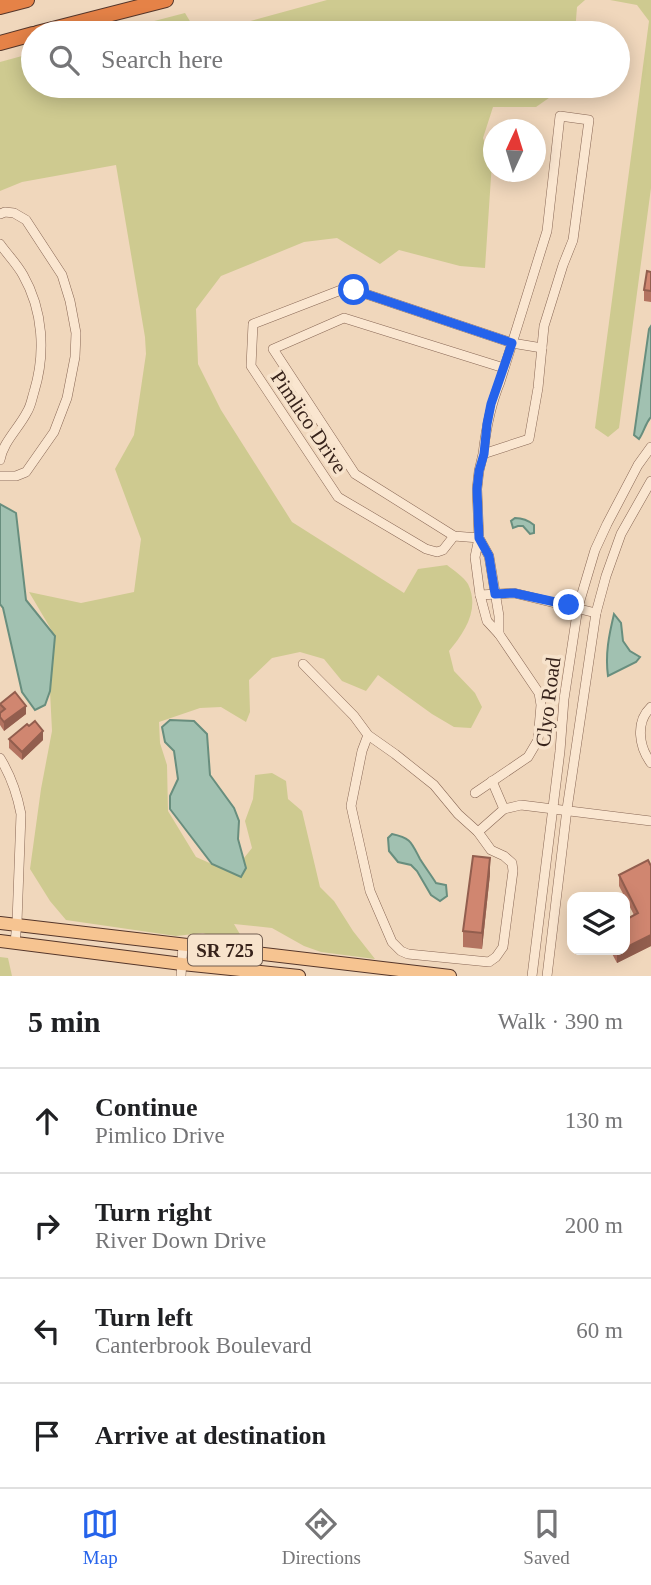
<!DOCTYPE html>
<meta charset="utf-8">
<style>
:root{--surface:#fff;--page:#f2f2f2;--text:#202124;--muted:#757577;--line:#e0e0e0;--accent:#2563eb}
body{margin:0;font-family:Georgia,serif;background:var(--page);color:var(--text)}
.controls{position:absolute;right:21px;bottom:21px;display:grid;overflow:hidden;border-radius:14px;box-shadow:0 4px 18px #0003}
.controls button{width:63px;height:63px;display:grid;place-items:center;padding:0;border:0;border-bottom:2px solid var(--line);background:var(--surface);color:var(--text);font:35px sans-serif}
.compass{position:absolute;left:483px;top:119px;width:63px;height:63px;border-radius:50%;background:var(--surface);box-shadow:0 4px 18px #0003;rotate:4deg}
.stop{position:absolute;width:21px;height:21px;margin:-16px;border:5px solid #2563eb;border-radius:50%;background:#fff}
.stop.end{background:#2563eb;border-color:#fff;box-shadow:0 2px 7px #0008}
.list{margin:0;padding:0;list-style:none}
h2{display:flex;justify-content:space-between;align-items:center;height:91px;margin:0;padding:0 28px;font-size:30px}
h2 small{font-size:23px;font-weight:400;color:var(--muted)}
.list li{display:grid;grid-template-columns:46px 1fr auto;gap:21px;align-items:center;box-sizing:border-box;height:105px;padding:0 28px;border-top:2px solid var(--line)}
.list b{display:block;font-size:26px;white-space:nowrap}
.list p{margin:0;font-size:23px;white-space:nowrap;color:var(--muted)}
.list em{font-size:23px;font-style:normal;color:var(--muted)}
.icon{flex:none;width:38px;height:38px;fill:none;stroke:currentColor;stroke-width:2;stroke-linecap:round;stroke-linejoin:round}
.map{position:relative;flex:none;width:651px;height:976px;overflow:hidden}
.search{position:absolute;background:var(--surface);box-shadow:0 4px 18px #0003;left:21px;right:21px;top:21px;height:77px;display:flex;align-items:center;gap:18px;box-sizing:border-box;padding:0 24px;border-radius:38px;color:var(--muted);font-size:26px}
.sheet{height:511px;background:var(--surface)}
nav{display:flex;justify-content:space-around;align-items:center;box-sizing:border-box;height:98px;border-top:2px solid var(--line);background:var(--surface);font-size:19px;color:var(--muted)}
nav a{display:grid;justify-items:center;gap:4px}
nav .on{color:var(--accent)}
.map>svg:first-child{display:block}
</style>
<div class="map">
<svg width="651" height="976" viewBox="0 0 651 976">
<rect width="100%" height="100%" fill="#f0d7bc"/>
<!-- green -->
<g fill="#ceca90">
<path d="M327,0H585L577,7L575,33H207Z"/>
<path d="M610,0H651V188L619,428L608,437L595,428L649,21L637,5Z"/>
<path d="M185,13L197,33H108Z"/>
<path d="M33,53V86H566L536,107H493L483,138L492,162L485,268L460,266L399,250L380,264L337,238L304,242L221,276L196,309L198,364L221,410L292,522L404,593L418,569L447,565C453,570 464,577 468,584C480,609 465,632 449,651L454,671L475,693L482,707L471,728L454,727L432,714L378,675L366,691L342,681L324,659L300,652L272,658L249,680L250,712L246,722L221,707L200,708L159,722L160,743L167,765L168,811L196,857L232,873L252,848L245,821L253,799L255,775L272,773L286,781L288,799L302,811L320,887L334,901L353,931L375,959L321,952L304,946L272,928L234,924L245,943H231L203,933L176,936L66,920L50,901L30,869L41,789L52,731L50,691L55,636L29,592L81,603L134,592L141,539L115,469L134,435L146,354L145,337L116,165L22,182L0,191V62Z"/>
<path d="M0,957L8,958L12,976H0Z"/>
</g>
<!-- water -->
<g fill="#a1c1b1" stroke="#688e7e" stroke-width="2">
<path d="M651,326V417C645,424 644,432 639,439L634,435L649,329Z"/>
<path d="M0,504L16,513L26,600L55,636L50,691L45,705L35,710L22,692L3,608L0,604Z"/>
<path d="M515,518C523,518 528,520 534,525V533L530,534L523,526H518L513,528L511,521Z"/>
<path d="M614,614L621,623L623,641L630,651L640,657L636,662L608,676C605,654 609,635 614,614Z"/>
<path d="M170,720L194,721L207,734L210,775L234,808L239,821L238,839L246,868L241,877L212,864L170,809V796L178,779L174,751L165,742L162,727Z"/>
<path d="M392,834C411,838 411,842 420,859C425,867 431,875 436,883L446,885L447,896L440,901L431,895L417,871L411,865L398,862L389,851L388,838Z"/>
</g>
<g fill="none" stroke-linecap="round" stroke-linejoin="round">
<defs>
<g id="minor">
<path d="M0,214L5,212L14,213L26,220L62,275L70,301L76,333L75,357L67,398L54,432L26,472L16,476H0"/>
<path d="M0,244C7,254 17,264 23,275C43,310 46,353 34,392C32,398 31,406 27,412C19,428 3,442 0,460"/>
<path d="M454,536L443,550L437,552L426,549L338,497L251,366L253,324L341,290H354L512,343L542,348"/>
<path d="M479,538L454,536L355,474L273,349L344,318L504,368"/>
<path d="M479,538L489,556L499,616V634"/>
<path d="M480,595L514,593L596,613"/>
<path d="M303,664L354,716L368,735L395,754L434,785L458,814L478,832L491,850L504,856L512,863L513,871L503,947L496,957L489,962L408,954L401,951L392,942L370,891L351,806L362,751L368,735"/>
<path d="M651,707C635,722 639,747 651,763"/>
<path d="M0,758C11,776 17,793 21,814L17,922L15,943"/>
<path d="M492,781L504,809"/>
<path d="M475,793L528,757L538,740L541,705L539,693L499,634L487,621L480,595L475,557L479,538L477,489L479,471L483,454L529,439L538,388L544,326L563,265L573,240L589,120L560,116L547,231L500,382C490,406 486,429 483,454"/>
<path d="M478,832L504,809L521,805L651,821"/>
<path d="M181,976L183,945"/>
<path d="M532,976L560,751L564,699L578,607L595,550L607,524L638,465L651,447"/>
<path d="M547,976L567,809L596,613L606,576L621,534L651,481"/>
</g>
<g id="major">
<path d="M0,923L450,976"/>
<path d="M0,941L182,964L299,976"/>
</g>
<g id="highway">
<path d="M0,7L27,0"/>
<path d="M37,33L166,0"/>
<path d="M0,43L33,34"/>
</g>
</defs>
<!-- minor casing -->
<use href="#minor" stroke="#886755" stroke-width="10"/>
<!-- major casing -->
<use href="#major" stroke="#55362a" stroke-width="14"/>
<!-- highway casing -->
<use href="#highway" stroke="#55362a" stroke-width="16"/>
<!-- minor -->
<use href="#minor" stroke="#fae6d0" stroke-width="9"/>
<!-- major -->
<use href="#major" stroke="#f6c491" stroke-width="12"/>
<!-- highway -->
<use href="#highway" stroke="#e58247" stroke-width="14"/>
</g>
<!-- wall -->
<g fill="#b37360">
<path d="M651,272V302L644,301V290Z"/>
<path d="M0,704L26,714L4,731L0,725Z"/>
<path d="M29,726L43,740L22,760L9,748V739Z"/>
<path d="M651,866V946L617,963L610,950H625L634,915L619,886V875Z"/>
<path d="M490,874L482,949L463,947V931Z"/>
</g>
<!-- shaded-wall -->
<g fill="#925e4e">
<path d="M26,706V714L4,731V722Z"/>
<path d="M43,731V740L22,760V752Z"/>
<path d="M490,858V874L482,949V933Z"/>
<path d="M651,935V946L617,963V952L625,950V948Z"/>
</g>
<!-- building -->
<g fill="#d08670" stroke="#925e4e" stroke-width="2">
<path d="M647,271L651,272V291L644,290Z"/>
<path d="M15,692L26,706L4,722L0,717V713L5,709L0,704Z"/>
<path d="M35,721L43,731L22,752L9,739L27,724L29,726Z"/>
<path d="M473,856L490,858L482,933L463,931Z"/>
<path d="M648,860L651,866V935L625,948V920L638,913L619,875Z"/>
</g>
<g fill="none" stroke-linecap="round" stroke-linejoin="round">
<!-- route -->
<path stroke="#2563eb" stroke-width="9" d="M354,290L512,343L491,404L487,424L484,454L479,471L477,489L479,538L489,556L495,594L514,593L569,605"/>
</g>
<g text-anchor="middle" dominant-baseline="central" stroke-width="7" stroke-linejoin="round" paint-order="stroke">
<!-- shield labels -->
<rect fill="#f7e3cc" stroke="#715d50" stroke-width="2" x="188" y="934.5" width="74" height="31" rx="5"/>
<g font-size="19" font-weight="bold" fill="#37231b">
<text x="225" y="950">SR 725</text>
</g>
<!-- street labels -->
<g font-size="21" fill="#37231b" stroke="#f7e3cc">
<text transform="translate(309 422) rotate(56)">Pimlico Drive</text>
<text transform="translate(548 702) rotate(-83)">Clyo Road</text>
</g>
</g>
</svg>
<div class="controls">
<button><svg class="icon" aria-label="layers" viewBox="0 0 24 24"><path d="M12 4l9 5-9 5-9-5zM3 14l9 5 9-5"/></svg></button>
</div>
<svg class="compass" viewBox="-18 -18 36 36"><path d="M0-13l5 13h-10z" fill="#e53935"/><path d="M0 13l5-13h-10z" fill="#757577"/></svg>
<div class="stop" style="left:354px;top:290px"></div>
<div class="stop end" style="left:569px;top:605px"></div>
<div class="search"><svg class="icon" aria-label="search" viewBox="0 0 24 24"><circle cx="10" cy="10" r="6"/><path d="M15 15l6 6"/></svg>Search here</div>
</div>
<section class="sheet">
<h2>5 min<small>Walk · 390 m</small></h2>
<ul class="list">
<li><svg class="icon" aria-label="ahead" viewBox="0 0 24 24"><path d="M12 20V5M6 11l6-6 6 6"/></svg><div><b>Continue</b><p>Pimlico Drive</p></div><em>130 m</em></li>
<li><svg class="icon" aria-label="right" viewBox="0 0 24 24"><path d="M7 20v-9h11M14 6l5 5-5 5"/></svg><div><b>Turn right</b><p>River Down Drive</p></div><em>200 m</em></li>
<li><svg class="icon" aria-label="left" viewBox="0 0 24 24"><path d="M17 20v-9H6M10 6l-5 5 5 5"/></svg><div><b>Turn left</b><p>Canterbrook Boulevard</p></div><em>60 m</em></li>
<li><svg class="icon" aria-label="arrive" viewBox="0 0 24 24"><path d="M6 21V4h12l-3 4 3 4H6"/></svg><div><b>Arrive at destination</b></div></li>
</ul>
</section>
<nav>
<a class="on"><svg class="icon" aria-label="map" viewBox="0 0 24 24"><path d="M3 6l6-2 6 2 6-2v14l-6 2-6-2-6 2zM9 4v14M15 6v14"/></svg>Map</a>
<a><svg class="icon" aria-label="directions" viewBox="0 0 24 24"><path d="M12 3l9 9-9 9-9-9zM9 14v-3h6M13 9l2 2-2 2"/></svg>Directions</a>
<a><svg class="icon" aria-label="saved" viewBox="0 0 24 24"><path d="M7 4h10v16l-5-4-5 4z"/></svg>Saved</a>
</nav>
